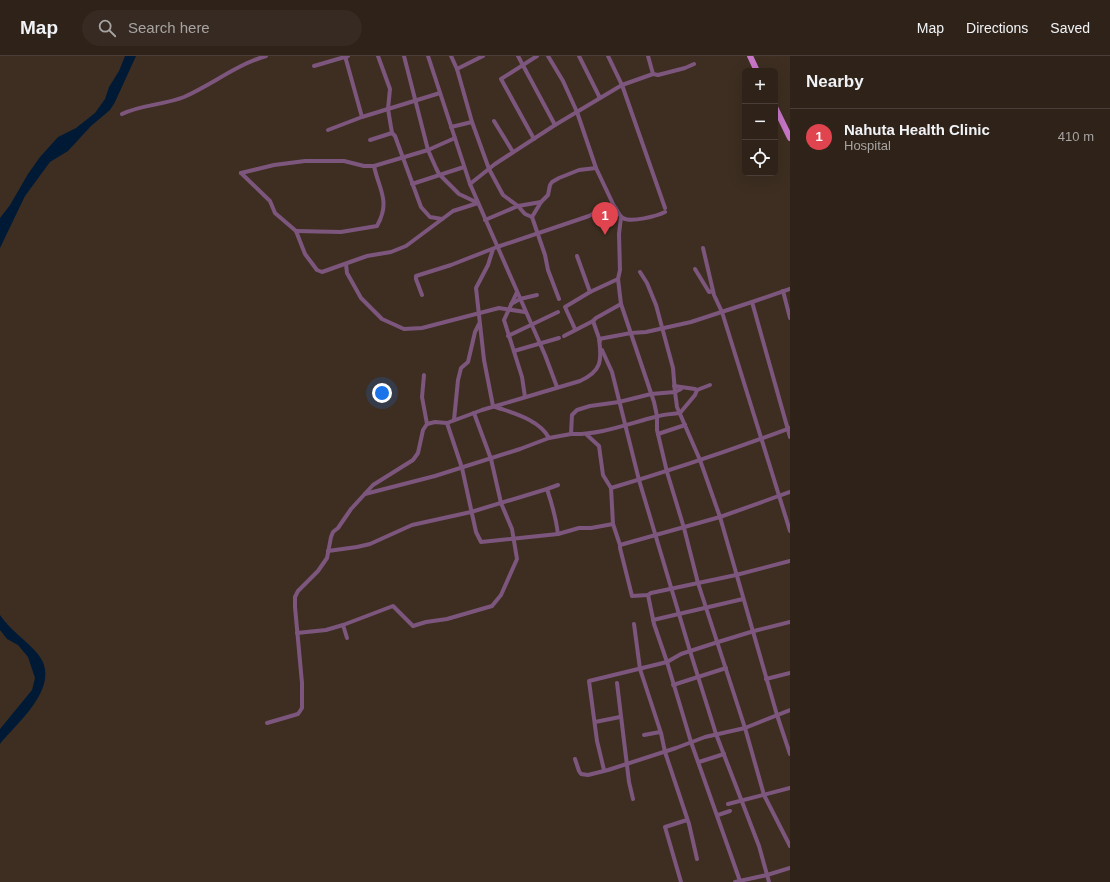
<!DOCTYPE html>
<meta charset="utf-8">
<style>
:root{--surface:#2e2219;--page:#362a22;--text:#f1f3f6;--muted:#a7a4a2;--line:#493f38;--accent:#52cdcf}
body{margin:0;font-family:Arial,sans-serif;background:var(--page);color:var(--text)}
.controls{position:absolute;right:12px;top:12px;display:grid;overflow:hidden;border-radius:6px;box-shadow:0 4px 16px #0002}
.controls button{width:36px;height:36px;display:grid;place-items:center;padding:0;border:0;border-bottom:1px solid var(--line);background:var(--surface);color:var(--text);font:20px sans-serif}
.you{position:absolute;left:382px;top:337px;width:14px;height:14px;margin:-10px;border:3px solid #fff;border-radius:50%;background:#1a73e8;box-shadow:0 0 0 6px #1a73e833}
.badge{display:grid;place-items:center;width:26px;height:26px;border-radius:50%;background:var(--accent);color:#fff;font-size:13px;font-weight:700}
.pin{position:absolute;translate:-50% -33px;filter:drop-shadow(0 1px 2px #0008)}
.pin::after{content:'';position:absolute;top:21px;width:14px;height:12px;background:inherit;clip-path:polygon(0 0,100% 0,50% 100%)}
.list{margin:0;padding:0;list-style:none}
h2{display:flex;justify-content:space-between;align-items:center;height:52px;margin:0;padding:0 16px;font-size:17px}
h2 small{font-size:13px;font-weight:400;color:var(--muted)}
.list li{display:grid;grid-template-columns:26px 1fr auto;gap:12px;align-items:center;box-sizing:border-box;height:56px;padding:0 16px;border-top:1px solid var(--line)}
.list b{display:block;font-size:15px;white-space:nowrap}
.list p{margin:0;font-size:13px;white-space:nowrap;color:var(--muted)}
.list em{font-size:13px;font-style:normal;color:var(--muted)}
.icon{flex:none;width:22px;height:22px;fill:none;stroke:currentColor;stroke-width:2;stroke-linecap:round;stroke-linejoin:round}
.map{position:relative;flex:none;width:790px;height:826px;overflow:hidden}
header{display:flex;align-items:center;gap:24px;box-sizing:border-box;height:56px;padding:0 20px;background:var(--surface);border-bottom:1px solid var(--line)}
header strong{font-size:19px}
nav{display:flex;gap:22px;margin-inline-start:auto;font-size:14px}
.search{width:280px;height:36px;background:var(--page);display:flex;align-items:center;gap:10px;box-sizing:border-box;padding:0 14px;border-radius:22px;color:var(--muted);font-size:15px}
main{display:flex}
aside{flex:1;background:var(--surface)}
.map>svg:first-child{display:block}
</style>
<header>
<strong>Map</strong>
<div class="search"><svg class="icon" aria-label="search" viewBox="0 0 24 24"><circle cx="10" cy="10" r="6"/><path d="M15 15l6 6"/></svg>Search here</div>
<nav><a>Map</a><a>Directions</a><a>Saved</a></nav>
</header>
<main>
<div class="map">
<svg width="790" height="826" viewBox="0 0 790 826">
<rect width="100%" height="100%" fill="#3d2e21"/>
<!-- water -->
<g fill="#001a36">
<path d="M125,0H136L115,46L110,54L91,70L68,95L50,106L25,140L0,192V162L10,149L28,118L40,101L58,81L76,72L95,57L105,43L109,31L119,15Z"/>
<path d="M0,559C9,573 26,584 37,597C64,628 19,665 0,688V673L32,634L35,622L28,601L18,589L7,583L0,574Z"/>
</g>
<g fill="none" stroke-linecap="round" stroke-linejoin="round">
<!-- minor -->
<g stroke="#7d567d" stroke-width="4">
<path d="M345,0L362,61"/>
<path d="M378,0L390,33L388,53L392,77L395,80L421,151L430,161L442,163"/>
<path d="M428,0L470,128L545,299L557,331"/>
<path d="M451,0L457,13L472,66L489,113L503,139L518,150L525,158L532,161L545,199L548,214L559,243"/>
<path d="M518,0L555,69"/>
<path d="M548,0L563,25L577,56L596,112L614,150"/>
<path d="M579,0L600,42"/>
<path d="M608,0L622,29L665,152"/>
<path d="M648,0L653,18"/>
<path d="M314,10L348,0"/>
<path d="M457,13L483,0"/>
<path d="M122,58C140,49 164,49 184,41C213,28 236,9 266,0"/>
<path d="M494,65L513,96"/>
<path d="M451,71L472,66"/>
<path d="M328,74L362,61L440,37"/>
<path d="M534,83L501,23L537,0"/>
<path d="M370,84L392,77"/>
<path d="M241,117L270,145L275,157L296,175L305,198L317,214L322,216L367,200L391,196L406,190L453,155L478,147L459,138L439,118L436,112L428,94L404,0"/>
<path d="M241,117L274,109L305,105H344L364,110H374L428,94L455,82"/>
<path d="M412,128L464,111"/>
<path d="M470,128L495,108L555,69L622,29L653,18L658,19L685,12L694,8"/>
<path d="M532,161L541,146L548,139L550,129L552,126L559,122L579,114L596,112"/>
<path d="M621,161L619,178L620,214L618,223L621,248L654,346L657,360V374L667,416L684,472L698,527L745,672L764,739L790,790"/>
<path d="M485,164L518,150L541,146"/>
<path d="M296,175L341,176L377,170C391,145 379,134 374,110"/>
<path d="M703,192L714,239L722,256L790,475"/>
<path d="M493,193L488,209L476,232L484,304L493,350C512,357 539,363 549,382"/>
<path d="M577,200L590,236"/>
<path d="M346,208L347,217L361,242L382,263L404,273L422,272L499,252L525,256"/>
<path d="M695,213L709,236L713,235"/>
<path d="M640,216L647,227L656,249L673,312L675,336L677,351L700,404L720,461L777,659L790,698"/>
<path d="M783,235L790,262"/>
<path d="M517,236L504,264L522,321L525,341"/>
<path d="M422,239L416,223V220L451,209L497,191L589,160C601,155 598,146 614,150C617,153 619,160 623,162C631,167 657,160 665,156"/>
<path d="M752,246L790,381"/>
<path d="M511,248L520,243L537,239"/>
<path d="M593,265L600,285"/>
<path d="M575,273L565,251L590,236L618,223"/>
<path d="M508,280L558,256"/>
<path d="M564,280L593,265L596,262L621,248"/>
<path d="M602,294L612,316L639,424L690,595L716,678L759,790L769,826"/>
<path d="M514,295L559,282"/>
<path d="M424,319L422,341L427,368"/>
<path d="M674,330L695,333L697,334L710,329"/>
<path d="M681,333L675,336L651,338L619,346L590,350L577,354L572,359L571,378C600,379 627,368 655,361C663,358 672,358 680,357L695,339L697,334"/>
<path d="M454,364L458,324L461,312L468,306L475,276L479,268"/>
<path d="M447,367L462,412L476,476L481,486L558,478C556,462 552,448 547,433"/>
<path d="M658,378L685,369"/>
<path d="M587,379L599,390L603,419L611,432L613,468L620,489V492L632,540L648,539L651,537L736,519L790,505"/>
<path d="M611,432C672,414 731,394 790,372"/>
<path d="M365,438L435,420L520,393L549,382L571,378"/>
<path d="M558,478L579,472H591L613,468"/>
<path d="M620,489L720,461L790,436"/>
<path d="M328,495L357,491L370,488L412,469L471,456L547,433L558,429"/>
<path d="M648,539L654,568L667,606L691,686L740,825"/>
<path d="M653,564L743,543"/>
<path d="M634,568L640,613L661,677L665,696L689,768L697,803"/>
<path d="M343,569L347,582"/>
<path d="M297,577L326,574L343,569L393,550L413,570L426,566L447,563L492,550L501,539L517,503L512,473L501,447L491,403L474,357"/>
<path d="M766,623L790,617"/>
<path d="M617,627L629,726L633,743"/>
<path d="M673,629L726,612"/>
<path d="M595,666L620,661"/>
<path d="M267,667L298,658L302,652V627L295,551V541L298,535L318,515L327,502L331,481L333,476L338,472L351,453L373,429L413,404L418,397L423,374L427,368L435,366L447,367L482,354L580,325C602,315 602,304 599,283L631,277L646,276L691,266L752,246L790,233"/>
<path d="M644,679L660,676"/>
<path d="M575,703L579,715L581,718L588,719L608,714L676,692L705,681L745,672L790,654"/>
<path d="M699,706L724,698"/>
<path d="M604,714L597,685L589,625L667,606L681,598L718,586L754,575L790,566"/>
<path d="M728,748L790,732"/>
<path d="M718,759L730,755"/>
<path d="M681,826L665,771L687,764"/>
<path d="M735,826L767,819L790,812"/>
</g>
<!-- primary -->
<g stroke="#c777c7" stroke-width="6">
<path d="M750,0L757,15"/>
<path d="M775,51L790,82"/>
</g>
</g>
</svg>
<div class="controls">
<button>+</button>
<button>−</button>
<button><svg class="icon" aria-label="locate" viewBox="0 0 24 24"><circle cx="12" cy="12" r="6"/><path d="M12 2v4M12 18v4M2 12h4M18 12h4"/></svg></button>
</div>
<div class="you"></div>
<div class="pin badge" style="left:605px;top:179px;background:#e0444e">1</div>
</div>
<aside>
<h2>Nearby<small></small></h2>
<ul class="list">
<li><span class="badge" style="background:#e0444e">1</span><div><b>Nahuta Health Clinic</b><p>Hospital</p></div><em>410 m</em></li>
</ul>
</aside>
</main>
